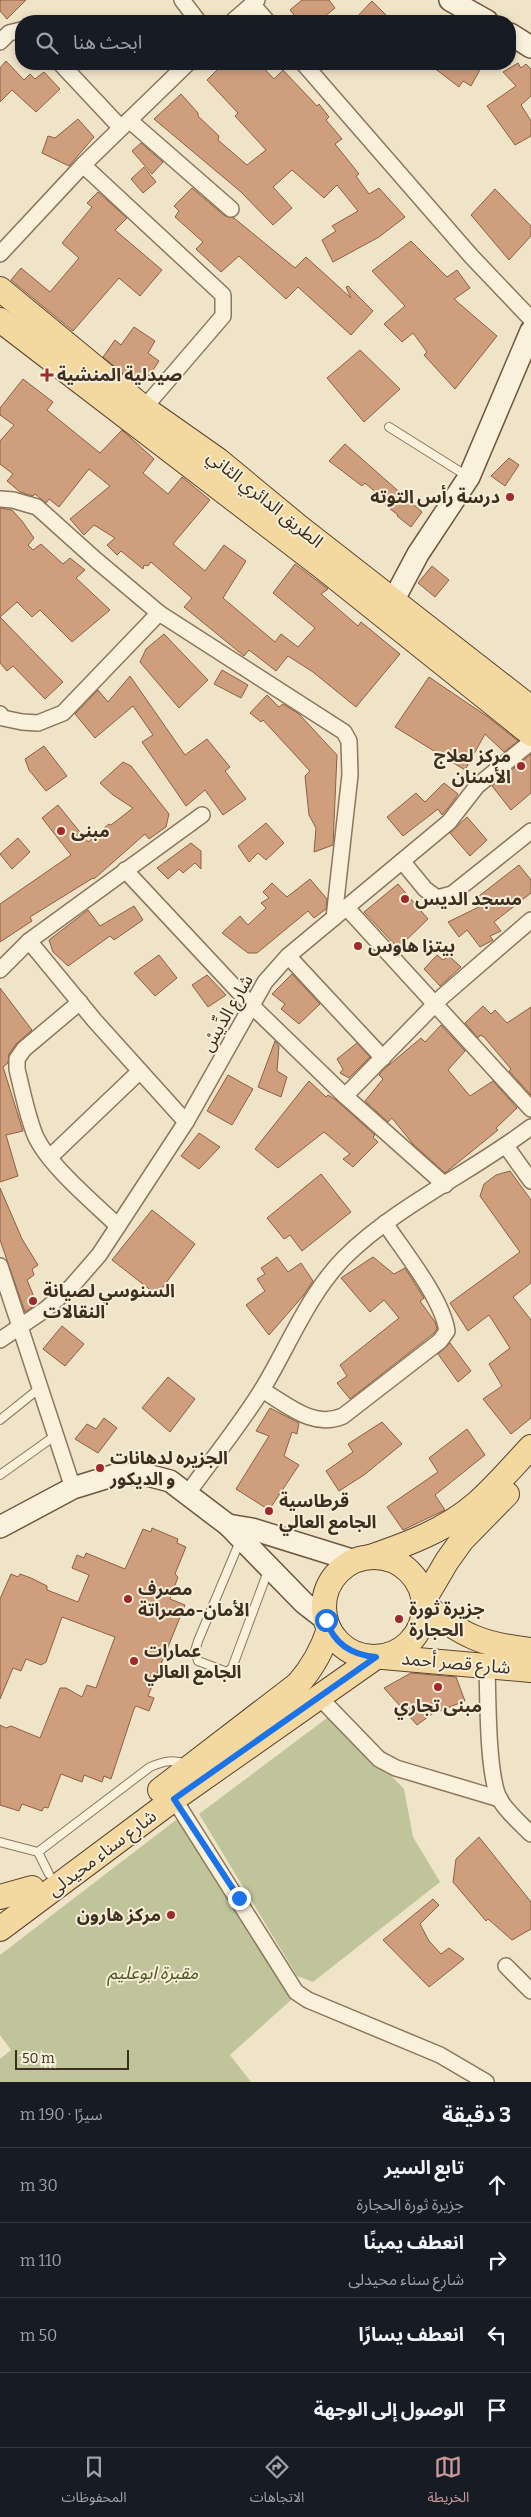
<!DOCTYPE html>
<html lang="ar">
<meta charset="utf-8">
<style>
:root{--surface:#171b24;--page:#20242c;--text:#f1f3f6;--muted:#9ea1a6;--line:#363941;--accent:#cc999b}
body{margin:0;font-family:Bitter,"Noto Sans Arabic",serif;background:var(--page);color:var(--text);direction:rtl}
.scale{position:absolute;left:15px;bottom:12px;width:114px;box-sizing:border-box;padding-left:5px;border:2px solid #3d2e20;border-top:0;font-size:14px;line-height:18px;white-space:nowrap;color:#3d2e20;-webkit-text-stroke:4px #f7eed8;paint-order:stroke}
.stop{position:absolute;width:15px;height:15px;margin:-11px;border:4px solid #1a73e8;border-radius:50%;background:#fff}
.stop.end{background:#1a73e8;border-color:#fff;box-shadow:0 1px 5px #0008}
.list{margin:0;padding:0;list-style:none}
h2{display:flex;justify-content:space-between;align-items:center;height:65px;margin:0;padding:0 20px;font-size:21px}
h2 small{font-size:16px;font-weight:400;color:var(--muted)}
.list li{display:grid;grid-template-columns:32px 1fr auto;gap:15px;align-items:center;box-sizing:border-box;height:75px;padding:0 20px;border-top:1px solid var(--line)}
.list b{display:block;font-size:19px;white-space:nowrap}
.list p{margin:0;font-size:16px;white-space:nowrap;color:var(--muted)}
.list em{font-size:16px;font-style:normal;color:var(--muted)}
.icon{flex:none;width:28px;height:28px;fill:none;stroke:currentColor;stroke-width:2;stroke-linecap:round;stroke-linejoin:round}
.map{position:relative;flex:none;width:531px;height:2082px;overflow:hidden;direction:ltr}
.search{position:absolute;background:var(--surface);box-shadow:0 2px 8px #0003;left:15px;right:15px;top:15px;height:55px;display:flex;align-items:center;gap:12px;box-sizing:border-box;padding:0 18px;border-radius:20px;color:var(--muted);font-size:19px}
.sheet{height:365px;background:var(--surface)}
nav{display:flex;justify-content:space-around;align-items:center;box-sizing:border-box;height:70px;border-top:1px solid var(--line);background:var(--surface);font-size:14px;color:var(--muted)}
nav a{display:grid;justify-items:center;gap:2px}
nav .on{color:var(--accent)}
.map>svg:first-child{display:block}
</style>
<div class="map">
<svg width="531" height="2082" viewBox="0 0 531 2082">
<rect width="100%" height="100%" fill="#f0e4c8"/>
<!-- cemetery -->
<g fill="#bfc49a">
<path d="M331,1715L404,1789L413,1837L440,1882L313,1982L297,1976L199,1814Z"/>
<path d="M176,1820L189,1823L291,1991V2000L230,2055L251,2082H0V2059L11,2050L0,2035V1955Z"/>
</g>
<!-- building -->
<g fill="#cf9f7d" stroke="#8d5f41">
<path d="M0,0H26L7,19L0,11Z"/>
<path d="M302,0H329L335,8L319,21H299L290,10Z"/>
<path d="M372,1L392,21H353Z"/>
<path d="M6,61L24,80L30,74L35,79L44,72L60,89L36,112L12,90L0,102V68Z"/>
<path d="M518,63L521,68L526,64L531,69V96L521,105L531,121V136L515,145L487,106L516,86L503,72Z"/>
<path d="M223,64H260L274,79L283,70L317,106L319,104L329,117L326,120L342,139L335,144L359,174L356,176L369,194L379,188L405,217L379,237L333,262L322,240L336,231L332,226L358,211L337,185L324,198L292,170L273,187L292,208L273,225L241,192L154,119L181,94L198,113V116L219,136L218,140L247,165L266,150L235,116L238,113L207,80Z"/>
<path d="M429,64H483L471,86L463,81L459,87Z"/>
<path d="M78,119L94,137L69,166L42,153L48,136L55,138Z"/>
<path d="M141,143L163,162L152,174L132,151Z"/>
<path d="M144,167L156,182L143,193L131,179Z"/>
<path d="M192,188L225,216L234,218L295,268L306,257L351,298L346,287L348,286L373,311L351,335L298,287L286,299L239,256L221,272L196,249L203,242L175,217L179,211L174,206Z"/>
<path d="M495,189L531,226V236L509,260L471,215Z"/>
<path d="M98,192L127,218L115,230L162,270L140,296L119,278L73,331L11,280L21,268L50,292L79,258L62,243L92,207L87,203Z"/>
<path d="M411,241L447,277L457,270L470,288L454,299L497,336L455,389L424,355L427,352L413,333L402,342L384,324L405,306L372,271Z"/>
<path d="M134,327L155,341L148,353L159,361L149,376L145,373L136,384L103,357L115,340L121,345Z"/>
<path d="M360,350L400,389L364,422L327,378Z"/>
<path d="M23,379L53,402L47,410L100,453L122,430L154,459L143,473L168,494L182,477L210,500L173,544L205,571L224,545L246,561L223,598L275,642L281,634L298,647L315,628L273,593L295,564L328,589L321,594L358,626L361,622L400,654L356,707L313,672L288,656L276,671L249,650L244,656L184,607L192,598L151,562L148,566L144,565L143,569L121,551L117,555L107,545L115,538L94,525L84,535L70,519L110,486L89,469L59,507L49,499L46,503L35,494L33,496L20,492L7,481L13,474L0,464V441L14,425L0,415V408Z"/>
<path d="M345,444L422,512L411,527L397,516L398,515L385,505L387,502L365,483L362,486L329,461Z"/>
<path d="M509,458L519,465L505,486L491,476Z"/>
<path d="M0,508L12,510L22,521L34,538L28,545L33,550L41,544L63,564L70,558L85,570L76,578L110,610L72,642L40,610L32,617L17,602L0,617L63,682L45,699L13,666L7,671L0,663Z"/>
<path d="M432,566L449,580L435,597L418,583Z"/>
<path d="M164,634L208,680L179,708L140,662L146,649Z"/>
<path d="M222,670L248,685L241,698L214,684Z"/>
<path d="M130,676L185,755L207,739L230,767L225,771L246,799L223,815L205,790L186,806L142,742L153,735L133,706L95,738L75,714L98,690L108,702Z"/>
<path d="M429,677L488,717L518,741L504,752L485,734L465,770L395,727Z"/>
<path d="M267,695L279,707L283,704L299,714L337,755L333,845L314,852L316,828L309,815L305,776L310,771L263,720L261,722L250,713Z"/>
<path d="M44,746L67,776L46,791L29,770L25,759Z"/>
<path d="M531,754V793L511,810L492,786Z"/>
<path d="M123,762L131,766L169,814L166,827L149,839L145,834L94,879L93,878L30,917L32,921L0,942V904L71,855L42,818L58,805L88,842L109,824L111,825L133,808L113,795L100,783Z"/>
<path d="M444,783L458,794L452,803L442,815L438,809L403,836L387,817L416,793L425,802Z"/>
<path d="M467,817L487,840L470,856L450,833Z"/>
<path d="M266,823L284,843L266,860L258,853L249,862L238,846Z"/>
<path d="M18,838L30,852L12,869L0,854Z"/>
<path d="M191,843L201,851V869L195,863L183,873L179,869L168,879L157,868Z"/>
<path d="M519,865L531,880V893L494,922L501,931L490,936L493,940L480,947L467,930L459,937L448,922L485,904L479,896Z"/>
<path d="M310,879L327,899L326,909L314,918L308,911L257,953H248L222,933L240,916L248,925L266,908L261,903L269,898L263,892L272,883L287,897Z"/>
<path d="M398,884L428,919L398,948L364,912Z"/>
<path d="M134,906L143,920L114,940L110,936L68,966L53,952L49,940L88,910L100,926Z"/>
<path d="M159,955L177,978L155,996L134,973Z"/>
<path d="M437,955L443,960L449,956L461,967L440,986L424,969Z"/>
<path d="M292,974L320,1004L299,1024L281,1009L285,1004L272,994Z"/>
<path d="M207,975L226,995L208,1007L192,985Z"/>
<path d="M0,988L32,1030L16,1044L9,1054L8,1063L3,1067L23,1131L6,1135L18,1176L0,1182Z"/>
<path d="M483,1006L491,1014L495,1010L507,1023L531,1007V1095L509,1071L511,1069L484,1037L480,1035L478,1038L465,1023Z"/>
<path d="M441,1025L465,1051L448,1070L470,1096L493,1081L517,1108L496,1128L498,1130L445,1173L413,1144L392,1118L388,1122L365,1101L383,1079L379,1075L383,1070L421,1038L425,1042Z"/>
<path d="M275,1041L279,1046L277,1071L287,1077L281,1097L258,1087Z"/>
<path d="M357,1043L370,1057L349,1078L340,1073L343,1069L337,1059Z"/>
<path d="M228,1075L253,1089L232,1125L207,1111Z"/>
<path d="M309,1081L326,1097L328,1095L336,1100L375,1135L373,1137L378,1142L353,1167L343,1159L350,1154L324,1132L278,1168L255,1149Z"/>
<path d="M199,1133L220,1147L199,1169L181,1156Z"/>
<path d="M510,1171L531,1200V1283L513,1297L531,1320V1418L511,1434L483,1399L502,1386L489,1364L510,1348L489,1315L468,1331L450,1303L520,1252L480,1196L484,1184L496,1175Z"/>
<path d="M321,1174L351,1212L302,1251L290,1235L284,1239L267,1218Z"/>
<path d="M0,1188L22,1239L38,1265L32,1269L34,1275L27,1280L37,1304L25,1312L0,1240Z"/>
<path d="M152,1210L195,1244L157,1295L112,1260Z"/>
<path d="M277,1257L288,1272L301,1263L313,1281L303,1296L269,1335L246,1305L265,1291L257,1279L265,1274L261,1268Z"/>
<path d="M373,1257L394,1274L405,1268L424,1298L420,1301L435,1322L437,1329L433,1334L350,1399L337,1383L347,1376L340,1365L399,1318L384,1300L370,1312L341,1278Z"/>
<path d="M62,1326L84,1344L65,1366L43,1349Z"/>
<path d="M450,1343L471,1371L458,1382L438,1354Z"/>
<path d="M168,1377L195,1399L170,1432L142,1408Z"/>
<path d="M270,1408L299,1423L297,1434L292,1432L284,1456L299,1465L269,1510L236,1489L269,1436L256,1431Z"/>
<path d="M104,1418L117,1428L98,1453L75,1439L87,1424L96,1429Z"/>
<path d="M382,1422L402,1444L364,1475L339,1491L326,1471L353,1452L348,1444Z"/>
<path d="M467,1429L485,1455L435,1495L445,1510L403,1530L387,1507L438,1472L429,1458Z"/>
<path d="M152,1528L178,1539L177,1543L186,1547L175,1574L178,1577L170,1599L185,1605L148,1696L154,1698L149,1711L136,1706L134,1709L111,1779L104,1776L102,1782L84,1775L82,1782L61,1774L48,1808L44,1807L42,1811L22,1804L19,1811L0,1805V1725L6,1728L11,1726L40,1738L60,1688H66L82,1697L87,1685L96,1688L115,1637L62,1617L46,1662L41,1665L26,1659L21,1671L13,1668L0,1699V1599L11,1574L18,1577L20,1574L31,1578L47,1586V1590L78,1602L89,1575L72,1568L77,1555L84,1558L86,1553L125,1569L143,1529L151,1532Z"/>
<path d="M411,1673L456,1677L465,1701L432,1714L417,1725L384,1688Z"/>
<path d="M479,1837L531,1902V1929L512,1940L488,1919L486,1921L453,1882L456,1859Z"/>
<path d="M433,1899L439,1905L420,1924L429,1941L441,1954L449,1948L464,1959L429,1987L383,1940Z"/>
</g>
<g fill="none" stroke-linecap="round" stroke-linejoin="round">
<defs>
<g id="lane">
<path d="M389,427L467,476"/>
<path d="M0,1420L41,1387"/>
<path d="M0,1475L56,1435"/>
<path d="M240,1541L198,1641L195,1651L198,1661L227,1672L232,1668L268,1571"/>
<path d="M0,1842L38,1852L150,1767C164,1761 173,1759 187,1764"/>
<path d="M38,1852L49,1874"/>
</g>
<g id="street">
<path d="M182,0L198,21"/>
<path d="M252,4L267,21"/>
<path d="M233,21L257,0"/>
<path d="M0,42L9,33L21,30"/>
<path d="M61,64L121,128"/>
<path d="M304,64L471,256L531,319"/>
<path d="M129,120L231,209"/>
<path d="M83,165L223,295V316L144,408"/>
<path d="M0,254L83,165L187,64"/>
<path d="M0,499L13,500L37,507L96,560L159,613L344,732L349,741L350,775L334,918"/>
<path d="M0,714L3,718L22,722L38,723L63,713L159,613"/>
<path d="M402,861L425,889L437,898L452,894L531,831"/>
<path d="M125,870L252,1006L345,1096L445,1185"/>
<path d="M346,907L531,1109"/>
<path d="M29,941L95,1021L186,1122"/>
<path d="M288,956L383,1058"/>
<path d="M0,970L29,941L202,815"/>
<path d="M80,1002L24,1049L17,1059V1069C22,1090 27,1115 35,1135C48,1165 94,1203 118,1226"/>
<path d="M345,1096L443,996L531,920"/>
<path d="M506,1146L531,1181"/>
<path d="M50,1157L140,1071"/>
<path d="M0,1266L73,1488"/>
<path d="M0,1340L46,1309L72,1286L99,1255L186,1122L265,982L288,956L449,822L477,786L531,742"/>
<path d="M262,1390C288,1405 313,1429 343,1416L440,1341L447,1331C442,1298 404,1252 385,1223"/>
<path d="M188,1493C213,1458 241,1424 263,1388C289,1345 309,1293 345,1257C398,1205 472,1172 531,1127"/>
<path d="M487,1665C488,1694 487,1777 500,1800C507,1812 521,1824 531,1834"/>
<path d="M319,1697L379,1759L396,1768L500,1799"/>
<path d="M174,1799L296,1992L308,2000L440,2055L486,2082"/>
<path d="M506,1966L531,1991"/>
</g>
<g id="secondary">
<path d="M450,0L487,21"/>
<path d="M510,34L531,47"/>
<path d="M385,616L418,554L469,477L531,331"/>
<path d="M228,1525L252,1529L355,1561"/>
<path d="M0,1527L73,1488L115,1475L143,1474L170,1481L228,1525L304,1603L326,1620"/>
</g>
<g id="primary">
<path d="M0,289L144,408L218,460L299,527L531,708"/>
<path d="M0,320L321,566L531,734"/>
<path d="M370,1557C408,1544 446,1530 477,1503C496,1486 513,1466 531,1447"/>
<circle cx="374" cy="1607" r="50"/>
<path d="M424,1600L447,1561L462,1540L507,1494"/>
<path d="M424,1604C461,1636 483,1645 531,1650"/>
<path d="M383,1657L531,1670"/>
<path d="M160,1790L298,1684C313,1667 322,1651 329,1629"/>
<path d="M0,1897L32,1888"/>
<path d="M0,1929L174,1799L376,1657"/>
</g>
</defs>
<!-- lane casing -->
<use href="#lane" stroke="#8d765c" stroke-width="10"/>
<!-- street casing -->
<use href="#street" stroke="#8d765c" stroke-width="18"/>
<!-- secondary casing -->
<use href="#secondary" stroke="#6f573f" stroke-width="24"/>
<!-- primary casing -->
<use href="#primary" stroke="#5b4430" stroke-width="26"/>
<!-- lane -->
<use href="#lane" stroke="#faf1dc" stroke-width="8"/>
<!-- street -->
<use href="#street" stroke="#faf1dc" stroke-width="15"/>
<!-- secondary -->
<use href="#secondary" stroke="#faf1dc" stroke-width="21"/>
<!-- primary -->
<use href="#primary" stroke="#f3d9a0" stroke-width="24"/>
</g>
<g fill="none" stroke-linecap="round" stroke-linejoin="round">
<!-- route -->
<path stroke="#1a73e8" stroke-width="6" d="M239,1898L174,1799L376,1657C352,1655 334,1644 326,1620"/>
</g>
<!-- markers -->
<g fill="#9e2a2b" stroke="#f7eed8" stroke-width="2">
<path d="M44.5 367.5h5v5h5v5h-5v5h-5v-5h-5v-5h5z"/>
<circle cx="510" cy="497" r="5"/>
<circle cx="521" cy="766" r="5"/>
<circle cx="61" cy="831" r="5"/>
<circle cx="405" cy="899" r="5"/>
<circle cx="358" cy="946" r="5"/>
<circle cx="33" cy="1301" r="5"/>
<circle cx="100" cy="1468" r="5"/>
<circle cx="269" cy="1511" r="5"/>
<circle cx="128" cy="1599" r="5"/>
<circle cx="399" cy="1619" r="5"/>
<circle cx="134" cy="1661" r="5"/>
<circle cx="438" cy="1687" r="5"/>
<circle cx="171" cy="1915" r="5"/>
</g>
<g text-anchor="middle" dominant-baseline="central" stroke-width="4" stroke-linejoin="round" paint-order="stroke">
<!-- poi labels -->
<g font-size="18" font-weight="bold" fill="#3d2e20" stroke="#f7eed8" text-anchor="start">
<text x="57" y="375">صيدلية المنشية</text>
<text x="500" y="497" text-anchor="end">درسة رأس التوته</text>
<text x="511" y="756" text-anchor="end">مركز لعلاج<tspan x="511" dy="21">الأسنان</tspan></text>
<text x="71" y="831">مبنى</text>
<text x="415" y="899">مسجد الديس</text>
<text x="368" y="946">بيتزا هاوس</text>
<text x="43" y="1291">السنوسي لصيانة<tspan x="43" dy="21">النقالات</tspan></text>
<text x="110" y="1458">الجزيره لدهانات<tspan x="110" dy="21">و الديكور</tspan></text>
<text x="279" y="1501">قرطاسية<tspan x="279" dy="21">الجامع العالي</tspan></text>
<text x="138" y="1589">مصرف<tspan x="138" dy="21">الأمان-مصراتة</tspan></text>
<text x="409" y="1609">جزيرة ثورة<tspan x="409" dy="21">الحجارة</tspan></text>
<text x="144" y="1651">عمارات<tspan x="144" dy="21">الجامع العالي</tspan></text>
<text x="438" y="1706" text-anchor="middle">مبنى تجاري</text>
<text x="161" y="1915" text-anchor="end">مركز هارون</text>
</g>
<!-- street labels -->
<g font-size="18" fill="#3d2e20" stroke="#f7eed8">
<text transform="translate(265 499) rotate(39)">الطريق الدائري الثاني</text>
<text transform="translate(227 1013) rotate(-60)">شارع الدِّيسْ</text>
<text transform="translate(456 1663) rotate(5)">شارع قصر أحمد</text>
<text transform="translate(102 1853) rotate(-37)">شارع سناء محيدلى</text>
</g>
<!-- park labels -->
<g font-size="18" font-style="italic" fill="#4d5a26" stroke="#f7eed8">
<text x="153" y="1973">مقبرة ابوعليم</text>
</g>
</g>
</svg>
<div class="scale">50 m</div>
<div class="stop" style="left:326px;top:1620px"></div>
<div class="stop end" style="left:239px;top:1898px"></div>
<div class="search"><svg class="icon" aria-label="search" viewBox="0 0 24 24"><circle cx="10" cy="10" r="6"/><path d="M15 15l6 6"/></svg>ابحث هنا</div>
</div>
<section class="sheet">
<h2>3 دقيقة<small>سيرًا · 190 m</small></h2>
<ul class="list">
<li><svg class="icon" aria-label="ahead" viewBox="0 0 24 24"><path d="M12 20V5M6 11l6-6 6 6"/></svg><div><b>تابع السير</b><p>جزيرة ثورة الحجارة</p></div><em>30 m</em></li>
<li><svg class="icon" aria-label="right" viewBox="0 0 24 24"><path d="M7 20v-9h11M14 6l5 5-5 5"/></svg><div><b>انعطف يمينًا</b><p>شارع سناء محيدلى</p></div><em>110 m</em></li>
<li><svg class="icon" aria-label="left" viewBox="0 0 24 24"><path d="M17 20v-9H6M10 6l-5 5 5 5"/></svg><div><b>انعطف يسارًا</b></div><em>50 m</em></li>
<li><svg class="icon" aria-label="arrive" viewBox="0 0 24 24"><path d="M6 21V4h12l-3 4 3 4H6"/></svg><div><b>الوصول إلى الوجهة</b></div></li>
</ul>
</section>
<nav>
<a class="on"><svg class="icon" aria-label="map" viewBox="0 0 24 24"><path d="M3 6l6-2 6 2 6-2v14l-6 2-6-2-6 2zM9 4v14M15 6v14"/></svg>الخريطة</a>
<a><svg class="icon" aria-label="directions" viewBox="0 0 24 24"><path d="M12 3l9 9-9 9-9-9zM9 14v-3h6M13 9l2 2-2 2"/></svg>الاتجاهات</a>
<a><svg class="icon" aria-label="saved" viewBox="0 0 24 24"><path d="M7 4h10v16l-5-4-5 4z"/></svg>المحفوظات</a>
</nav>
